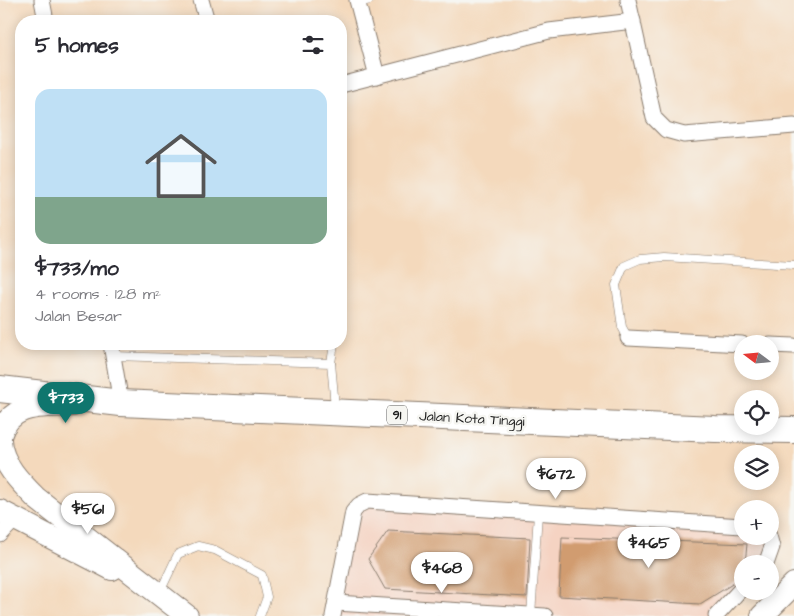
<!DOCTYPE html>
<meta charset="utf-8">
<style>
body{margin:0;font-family:"Architects Daughter",sans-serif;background:#f7f7f7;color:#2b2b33;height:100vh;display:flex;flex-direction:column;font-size:19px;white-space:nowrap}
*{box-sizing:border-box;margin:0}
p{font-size:16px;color:#7c7c81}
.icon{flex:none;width:28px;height:28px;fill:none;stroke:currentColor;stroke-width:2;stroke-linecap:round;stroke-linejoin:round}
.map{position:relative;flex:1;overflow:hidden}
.drawer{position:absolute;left:15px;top:15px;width:332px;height:335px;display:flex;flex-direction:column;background:#fff;border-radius:20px;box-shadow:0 2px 12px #0003}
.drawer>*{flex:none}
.needle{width:32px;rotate:286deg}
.buttons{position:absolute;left:734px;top:335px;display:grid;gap:10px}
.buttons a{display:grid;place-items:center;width:45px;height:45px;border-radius:50%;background:#fff;box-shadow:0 2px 12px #0003;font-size:25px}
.price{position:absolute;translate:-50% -42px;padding:0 11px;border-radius:18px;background:#fff;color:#222;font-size:16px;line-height:32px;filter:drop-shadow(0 1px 2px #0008)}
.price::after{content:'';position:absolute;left:50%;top:30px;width:15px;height:11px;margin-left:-8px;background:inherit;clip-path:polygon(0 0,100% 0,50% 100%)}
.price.current{background:#0f766e;color:#fff}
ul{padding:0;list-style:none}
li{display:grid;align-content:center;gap:10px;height:265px;padding:0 20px}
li+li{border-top:1px solid #e1e1e2}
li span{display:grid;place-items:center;height:155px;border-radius:15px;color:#555}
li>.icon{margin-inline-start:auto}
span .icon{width:90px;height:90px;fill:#fffc;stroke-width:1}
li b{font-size:21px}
h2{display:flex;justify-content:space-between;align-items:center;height:60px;padding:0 20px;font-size:21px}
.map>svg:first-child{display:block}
.built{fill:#f5d3c2}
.building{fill:#d19c70}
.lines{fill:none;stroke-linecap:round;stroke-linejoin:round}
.service-casing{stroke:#887a6c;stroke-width:9}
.minor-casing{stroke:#887a6c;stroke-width:17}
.secondary-casing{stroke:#887a6c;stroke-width:24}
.trunk-casing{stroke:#887a6c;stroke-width:28}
.service{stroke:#fff;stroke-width:8}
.minor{stroke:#fff;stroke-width:15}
.secondary{stroke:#fff;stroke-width:22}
.trunk{stroke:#fff;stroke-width:26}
.labels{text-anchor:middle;stroke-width:5;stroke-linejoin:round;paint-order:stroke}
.shield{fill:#f6f6f2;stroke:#5d5d5c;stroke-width:1}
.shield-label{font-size:12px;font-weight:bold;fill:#1c1c1c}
.street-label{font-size:14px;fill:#1c1c1c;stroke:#f6f6f2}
</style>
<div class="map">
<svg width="794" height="616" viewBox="0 0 794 616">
<rect width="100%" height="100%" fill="#f6f6f2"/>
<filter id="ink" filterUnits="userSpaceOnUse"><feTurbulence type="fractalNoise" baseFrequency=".02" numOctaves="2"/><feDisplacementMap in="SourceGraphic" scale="10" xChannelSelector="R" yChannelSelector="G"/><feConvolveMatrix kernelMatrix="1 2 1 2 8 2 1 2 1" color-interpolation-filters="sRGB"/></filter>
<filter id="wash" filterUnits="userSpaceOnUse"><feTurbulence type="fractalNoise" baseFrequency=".0096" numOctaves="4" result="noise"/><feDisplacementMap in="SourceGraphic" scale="20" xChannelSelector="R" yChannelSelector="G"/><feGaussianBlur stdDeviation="1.12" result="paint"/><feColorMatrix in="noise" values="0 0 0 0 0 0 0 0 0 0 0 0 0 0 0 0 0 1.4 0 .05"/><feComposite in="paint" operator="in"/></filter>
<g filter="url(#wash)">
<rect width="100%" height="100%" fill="#f4d9bc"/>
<path class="built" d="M355,500L742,520V536H770L771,525L777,546L770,564H742V591L723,616H327Z"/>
<g id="blocks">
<g class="building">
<path d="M388,531L530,538L527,597L385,589L368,559Z"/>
<path d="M562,537L747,544L745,564H742V578L700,604L559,596Z"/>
</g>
</g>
</g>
<g filter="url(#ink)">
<use href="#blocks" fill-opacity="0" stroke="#887a6c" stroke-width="1"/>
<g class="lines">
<g class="service-casing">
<g id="service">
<path d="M358,3L370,0"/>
<path d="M628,338L622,327L616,285L624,266L640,259L664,257L794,265"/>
<path d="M114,356L331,363L335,407"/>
<path d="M331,363L334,344"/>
<path d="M160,592L178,554L198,546L215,550L262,575L267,597L260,616"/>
<path d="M531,615L538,514"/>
</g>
</g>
<g class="minor-casing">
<g id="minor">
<path d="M42,0L46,21"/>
<path d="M201,0L207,21"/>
<path d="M357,0L377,76"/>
<path d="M628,0L654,118L666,130L684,135L794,126"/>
<path d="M341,85L549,31L633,21"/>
<path d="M628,338L742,344"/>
<path d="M111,344L121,403"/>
<path d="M770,345L794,346"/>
<path d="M0,535L16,518"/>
<path d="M766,564L772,547L769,536"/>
<path d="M336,603L545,616"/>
<path d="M333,616L353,512L359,505L367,501L742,526"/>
<path d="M716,616L742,588"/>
</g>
</g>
<g class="secondary-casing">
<g id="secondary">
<path d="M0,436C10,402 42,407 72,405"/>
<path d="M0,440C1,463 20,482 36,498L187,616"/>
<path d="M0,511L112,569"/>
<path d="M762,616L794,584"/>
</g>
</g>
<g class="trunk-casing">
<path id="trunk" d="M0,389L121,403L715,429L794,430"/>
</g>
<use href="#service" class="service"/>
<use href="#minor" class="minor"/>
<use href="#secondary" class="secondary"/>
<use href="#trunk" class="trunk"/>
</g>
</g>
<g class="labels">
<rect class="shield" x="387" y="405.5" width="20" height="19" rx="4"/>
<g class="shield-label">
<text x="397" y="419">91</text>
</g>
<g class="street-label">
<text transform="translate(472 418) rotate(3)" y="5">Jalan Kota Tinggi</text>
</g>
</g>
</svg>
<div class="buttons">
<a><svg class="needle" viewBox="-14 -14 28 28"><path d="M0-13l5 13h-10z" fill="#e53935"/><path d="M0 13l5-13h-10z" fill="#7c7c81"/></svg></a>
<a><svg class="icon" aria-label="locate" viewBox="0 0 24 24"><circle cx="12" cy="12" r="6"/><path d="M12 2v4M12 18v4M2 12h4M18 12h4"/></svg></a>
<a><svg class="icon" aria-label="layers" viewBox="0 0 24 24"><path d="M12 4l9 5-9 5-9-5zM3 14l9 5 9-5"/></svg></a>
<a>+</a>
<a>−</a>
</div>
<b class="price current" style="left:66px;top:424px">$733</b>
<b class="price" style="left:556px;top:500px">$672</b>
<b class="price" style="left:88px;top:535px">$561</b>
<b class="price" style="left:649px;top:569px">$465</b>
<b class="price" style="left:442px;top:594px">$468</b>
<section class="drawer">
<h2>5 homes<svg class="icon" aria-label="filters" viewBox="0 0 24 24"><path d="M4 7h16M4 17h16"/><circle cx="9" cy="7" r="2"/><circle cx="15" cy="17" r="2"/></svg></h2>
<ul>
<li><span style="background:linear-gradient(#bfe0f5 70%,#7fa58c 0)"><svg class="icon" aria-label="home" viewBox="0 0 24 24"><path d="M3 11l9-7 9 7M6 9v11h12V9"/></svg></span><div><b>$733/mo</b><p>4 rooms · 128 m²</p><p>Jalan Besar</p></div></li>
</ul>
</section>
</div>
